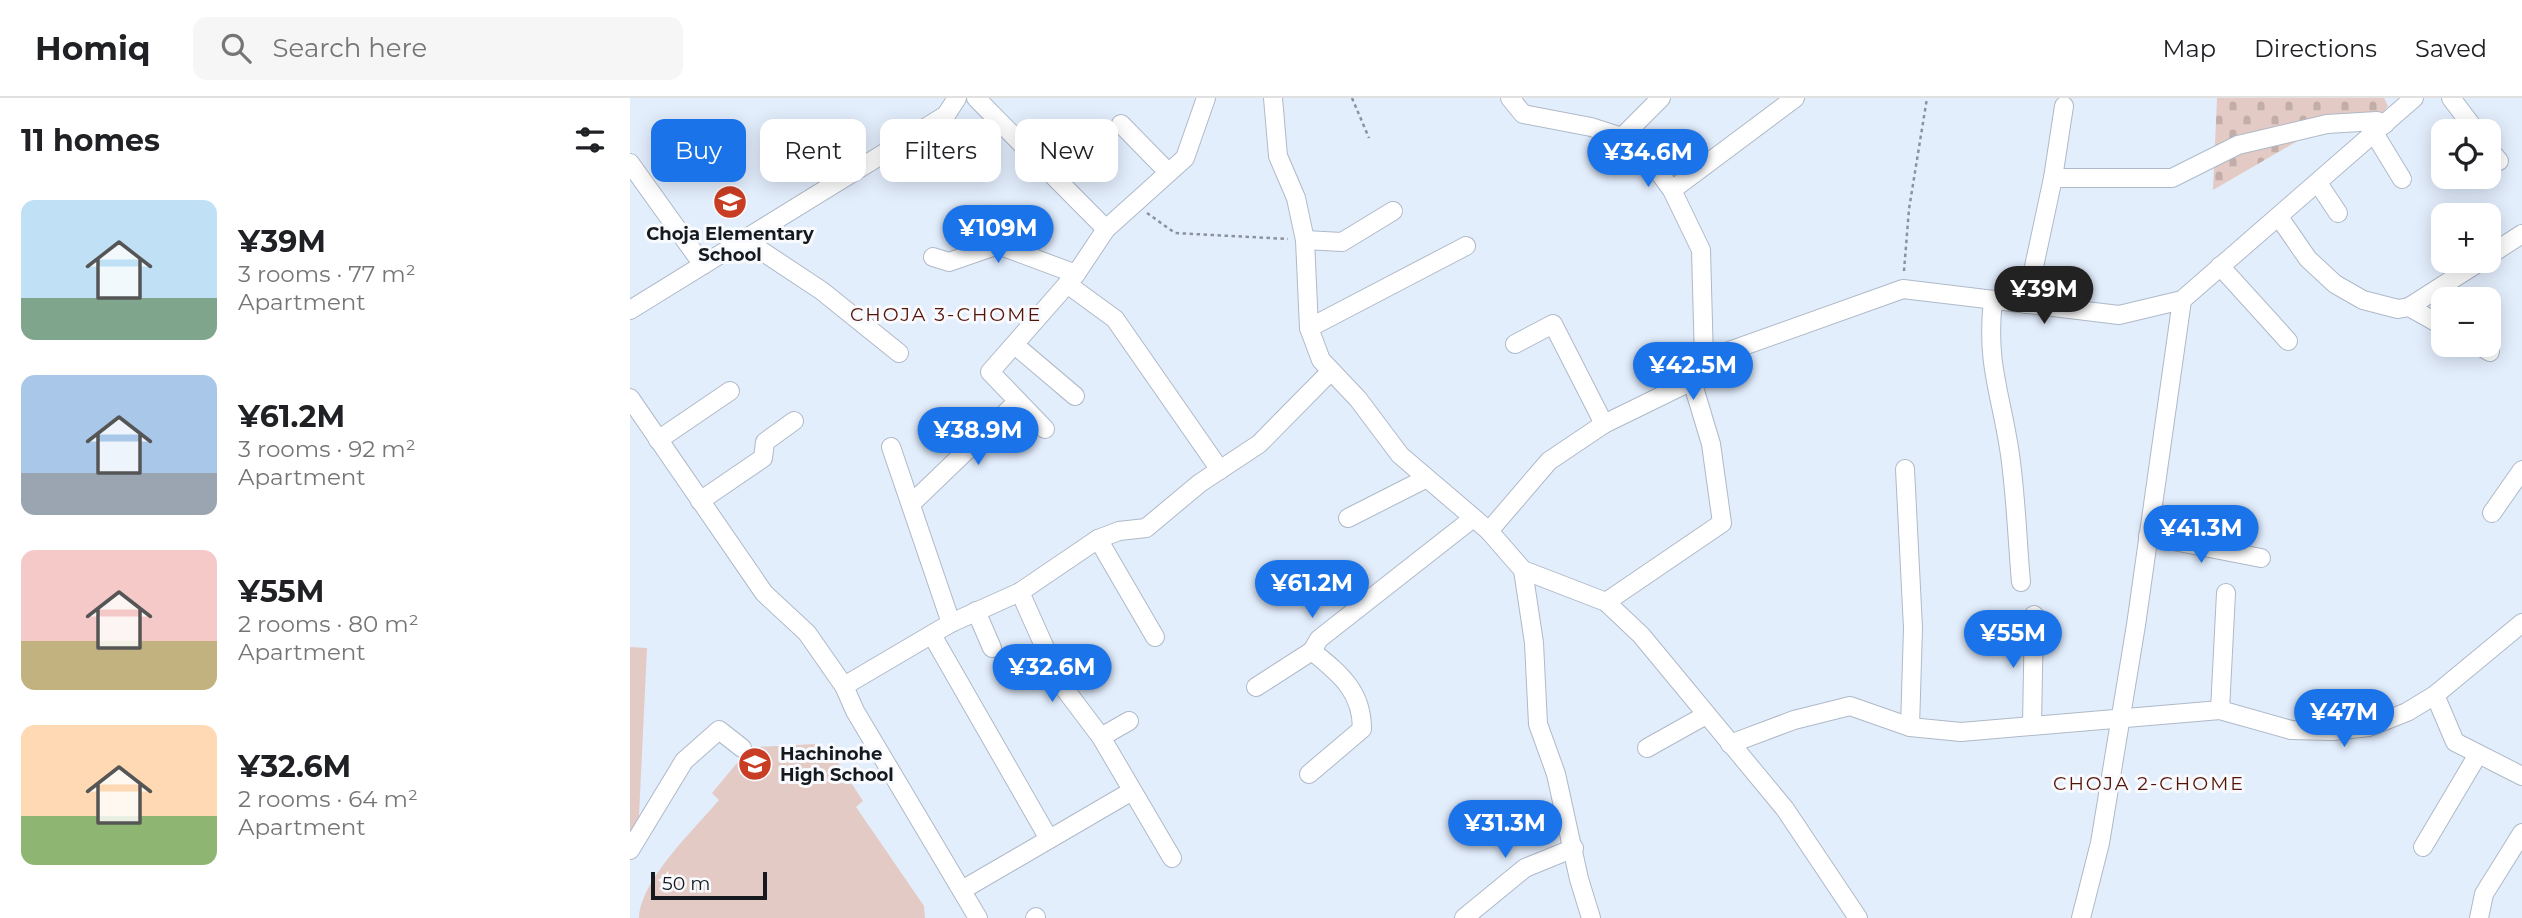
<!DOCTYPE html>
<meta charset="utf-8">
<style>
body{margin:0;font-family:Montserrat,sans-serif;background:#f6f6f6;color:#202124;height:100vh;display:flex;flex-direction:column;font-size:26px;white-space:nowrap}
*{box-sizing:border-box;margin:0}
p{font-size:23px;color:#757577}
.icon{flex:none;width:38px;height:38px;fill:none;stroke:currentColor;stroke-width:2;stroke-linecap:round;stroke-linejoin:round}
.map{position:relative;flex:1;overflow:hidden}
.drawer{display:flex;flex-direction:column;background:#fff;width:630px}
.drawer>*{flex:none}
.hud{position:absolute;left:21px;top:21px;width:665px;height:63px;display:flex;gap:14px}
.fabs{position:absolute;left:1801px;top:21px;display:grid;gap:14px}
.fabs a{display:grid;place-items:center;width:70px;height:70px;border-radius:14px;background:#fff;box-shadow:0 4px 18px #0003;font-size:35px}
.scale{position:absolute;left:21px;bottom:18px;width:116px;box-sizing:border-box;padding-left:7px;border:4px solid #161a1f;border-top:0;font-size:19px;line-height:24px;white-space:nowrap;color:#161a1f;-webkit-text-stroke:5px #f8fafd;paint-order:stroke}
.price{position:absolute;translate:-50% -60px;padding:0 16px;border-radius:24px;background:#1a73e8;color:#fff;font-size:23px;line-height:46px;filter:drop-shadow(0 2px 4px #0008)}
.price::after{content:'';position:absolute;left:50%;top:42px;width:21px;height:16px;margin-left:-10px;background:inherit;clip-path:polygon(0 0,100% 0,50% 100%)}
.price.selected{background:#222;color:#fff}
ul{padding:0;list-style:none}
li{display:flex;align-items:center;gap:21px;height:175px;padding:0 21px}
li span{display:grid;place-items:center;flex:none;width:196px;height:140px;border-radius:14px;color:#555}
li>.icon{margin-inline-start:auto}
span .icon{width:84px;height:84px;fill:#fffc;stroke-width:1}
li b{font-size:30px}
h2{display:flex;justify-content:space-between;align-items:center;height:84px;padding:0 21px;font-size:30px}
.tag{padding:0 24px;border-radius:14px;background:#fff;box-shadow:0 4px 18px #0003;font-size:24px;line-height:63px}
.tag.selected{background:#1a73e8;color:#fff}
header{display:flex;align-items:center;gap:42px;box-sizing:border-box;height:98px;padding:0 35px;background:#fff;border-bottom:2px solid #e0e0e0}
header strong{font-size:33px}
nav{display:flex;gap:38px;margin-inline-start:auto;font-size:24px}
.search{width:490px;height:63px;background:#f6f6f6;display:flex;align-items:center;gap:18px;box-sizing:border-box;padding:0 24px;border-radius:14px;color:#757577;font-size:26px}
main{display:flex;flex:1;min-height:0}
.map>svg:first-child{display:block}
.cemetery{fill:url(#cemetery-stones)}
.park{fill:#e3cac4}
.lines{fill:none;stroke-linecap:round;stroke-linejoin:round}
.minor-casing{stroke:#afb9c8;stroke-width:20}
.path{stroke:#8b929d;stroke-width:2.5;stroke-dasharray:3.5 3.5;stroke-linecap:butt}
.minor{stroke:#fff;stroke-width:18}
.labels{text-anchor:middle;stroke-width:6;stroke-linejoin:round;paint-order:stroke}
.poi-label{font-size:18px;font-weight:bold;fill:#161a1f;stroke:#f8fafd}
.neighbourhood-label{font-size:19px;letter-spacing:2px;fill:#551206;stroke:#f8fafd}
</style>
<header>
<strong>Homiq</strong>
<div class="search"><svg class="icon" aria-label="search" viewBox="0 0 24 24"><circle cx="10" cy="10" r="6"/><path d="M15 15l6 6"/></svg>Search here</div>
<nav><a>Map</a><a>Directions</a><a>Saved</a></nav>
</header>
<main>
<section class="drawer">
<h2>11 homes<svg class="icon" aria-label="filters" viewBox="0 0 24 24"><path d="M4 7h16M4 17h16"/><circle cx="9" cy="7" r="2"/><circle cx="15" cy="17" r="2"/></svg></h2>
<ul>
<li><span style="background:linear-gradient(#bfe0f5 70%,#7fa58c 0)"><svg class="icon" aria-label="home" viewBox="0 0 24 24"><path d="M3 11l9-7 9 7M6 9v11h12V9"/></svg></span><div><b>¥39M</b><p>3 rooms · 77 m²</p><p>Apartment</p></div></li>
<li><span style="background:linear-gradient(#a9c7e8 70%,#9aa5b1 0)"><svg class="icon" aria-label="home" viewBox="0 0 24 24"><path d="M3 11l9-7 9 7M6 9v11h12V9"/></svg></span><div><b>¥61.2M</b><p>3 rooms · 92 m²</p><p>Apartment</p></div></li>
<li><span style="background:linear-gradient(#f6c9c9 65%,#c2b280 0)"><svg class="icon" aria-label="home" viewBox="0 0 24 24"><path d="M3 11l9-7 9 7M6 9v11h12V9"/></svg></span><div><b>¥55M</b><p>2 rooms · 80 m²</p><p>Apartment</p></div></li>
<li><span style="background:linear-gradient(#ffd9b3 65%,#8fb573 0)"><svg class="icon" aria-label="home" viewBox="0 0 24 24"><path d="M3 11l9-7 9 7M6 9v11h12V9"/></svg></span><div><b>¥32.6M</b><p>2 rooms · 64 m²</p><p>Apartment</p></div></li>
</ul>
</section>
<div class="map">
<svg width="1892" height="820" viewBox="0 0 1892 820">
<defs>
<pattern id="cemetery-stones" width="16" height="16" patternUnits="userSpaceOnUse" patternTransform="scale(1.75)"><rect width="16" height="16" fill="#e3cac4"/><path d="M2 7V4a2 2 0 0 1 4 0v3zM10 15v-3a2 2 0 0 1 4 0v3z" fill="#c2ada8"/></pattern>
</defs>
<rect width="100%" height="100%" fill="#e3eefd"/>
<path class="cemetery" d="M1587,0H1754L1758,8L1747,23L1697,26L1583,92Z"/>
<g class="park">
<path d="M0,549L17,550L8,739L0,738Z"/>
<path d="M185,646L201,654L233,703L226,709L294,808L295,820H9C11,781 64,732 89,702L82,695L112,659L125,649Z"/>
</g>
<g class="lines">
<g class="minor-casing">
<g id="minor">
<path d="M346,0L476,131"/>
<path d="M643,0L648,58L666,100L675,142L679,230L691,262L728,301L770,357L859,433L893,472L976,504L1011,537L1155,711L1228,820"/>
<path d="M880,0L893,16L961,29L992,39L1022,65L1042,92L1071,152L1074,262"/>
<path d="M1821,0L1846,33"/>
<path d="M491,26L538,74"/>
<path d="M1744,35L1772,81"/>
<path d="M992,39L1031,0"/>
<path d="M1858,50L1869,63"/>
<path d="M0,65L73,167"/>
<path d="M1423,80L1434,8"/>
<path d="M1688,85L1708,115"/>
<path d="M1042,92L1165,0"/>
<path d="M1649,119L1678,161L1705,186L1733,202L1768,211L1779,209L1813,228"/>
<path d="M115,142L192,193L269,255"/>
<path d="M675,142L712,144L763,113"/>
<path d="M1858,158L1892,136"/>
<path d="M303,159L319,164L368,147L446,176"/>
<path d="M1590,168L1658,243"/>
<path d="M437,186L485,221L590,372"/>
<path d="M1363,202C1356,264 1370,293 1379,350C1386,394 1387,440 1391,484"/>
<path d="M1396,206L1423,80H1542L1608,47L1697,26L1747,23L1755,26"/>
<path d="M1779,209L1851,163"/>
<path d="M0,212L316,17L327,0"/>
<path d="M679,230L836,148"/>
<path d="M885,246L923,226L974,326"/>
<path d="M1848,247L1860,254"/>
<path d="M386,248L445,298"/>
<path d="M0,300L134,495L177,535L214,588L225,613L348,820"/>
<path d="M415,331L360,274L446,176L476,131L555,60L576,0"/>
<path d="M28,342L100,293"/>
<path d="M261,349L321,525"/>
<path d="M1275,371L1283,530L1280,629"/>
<path d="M70,403L133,360L135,344L164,323"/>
<path d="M281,406L388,303"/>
<path d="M1862,415L1892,372"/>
<path d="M718,420L795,381"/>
<path d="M859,433L919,363L974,326L1062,283L1074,262L1273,191L1489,217L1552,202L1784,0"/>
<path d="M1518,438L1631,460"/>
<path d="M468,441L525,539"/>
<path d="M893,472L904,545L908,626L926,676L949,781L961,820"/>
<path d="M390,494L431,586L471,639L499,623"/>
<path d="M976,504L1092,425L1081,346L1062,283"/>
<path d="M346,513L362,550"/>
<path d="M302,537L419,741"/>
<path d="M214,588L321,525L390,494L468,441L489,433L516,430L570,385L629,346L700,274"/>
<path d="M626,589L682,553"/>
<path d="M1805,597L1825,644L1892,678"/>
<path d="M1590,612L1596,495"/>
<path d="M1402,627L1404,517"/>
<path d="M471,639L542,760"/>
<path d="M1100,646L1164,622L1220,608L1280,629L1331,634L1590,612L1661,632L1703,633L1739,629L1777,614L1805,597L1892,525"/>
<path d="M1017,650L1076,617"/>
<path d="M679,676L732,631C732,593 710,576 682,553L689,541L842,421"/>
<path d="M1793,749L1847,658"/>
<path d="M0,752L54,663L89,632L112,650"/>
<path d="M332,792L502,693"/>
<path d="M405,820L406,819"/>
<path d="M834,820L895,770L944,750"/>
<path d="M1451,820L1470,745L1506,527L1552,202"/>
<path d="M1849,820L1854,796L1892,735"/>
</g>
</g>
<g class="path">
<path d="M722,0L739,40"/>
<path d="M517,115L545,135L658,141"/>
<path d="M1274,173L1279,111L1297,0"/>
</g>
<use href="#minor" class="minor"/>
</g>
<defs>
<g id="school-disc" transform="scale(1.75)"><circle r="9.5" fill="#c83d23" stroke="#f8fafd"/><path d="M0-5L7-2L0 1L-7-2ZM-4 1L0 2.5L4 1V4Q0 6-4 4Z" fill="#fff"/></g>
</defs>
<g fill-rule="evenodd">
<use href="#school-disc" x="100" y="104"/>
<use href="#school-disc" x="125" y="666"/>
</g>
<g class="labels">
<g class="poi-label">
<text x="100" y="142">Choja Elementary<tspan x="100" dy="21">School</tspan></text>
<text x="150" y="662" text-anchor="start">Hachinohe<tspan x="150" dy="21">High School</tspan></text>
</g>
<g class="neighbourhood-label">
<text x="316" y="223">CHOJA 3-CHOME</text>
<text x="1519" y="692">CHOJA 2-CHOME</text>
</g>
</g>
</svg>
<div class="fabs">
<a><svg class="icon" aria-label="locate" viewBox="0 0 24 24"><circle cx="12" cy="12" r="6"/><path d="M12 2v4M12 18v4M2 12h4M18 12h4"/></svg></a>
<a>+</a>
<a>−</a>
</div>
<div class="scale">50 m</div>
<b class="price" style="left:1018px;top:91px">¥34.6M</b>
<b class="price" style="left:368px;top:167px">¥109M</b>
<b class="price selected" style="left:1414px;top:228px">¥39M</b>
<b class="price" style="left:1063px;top:304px">¥42.5M</b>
<b class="price" style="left:348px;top:369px">¥38.9M</b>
<b class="price" style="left:1571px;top:467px">¥41.3M</b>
<b class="price" style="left:682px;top:522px">¥61.2M</b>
<b class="price" style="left:1383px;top:572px">¥55M</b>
<b class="price" style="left:422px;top:606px">¥32.6M</b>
<b class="price" style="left:1714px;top:651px">¥47M</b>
<b class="price" style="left:875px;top:762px">¥31.3M</b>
<div class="hud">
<a class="tag selected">Buy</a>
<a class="tag">Rent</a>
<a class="tag">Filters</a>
<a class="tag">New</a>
</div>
</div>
</main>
